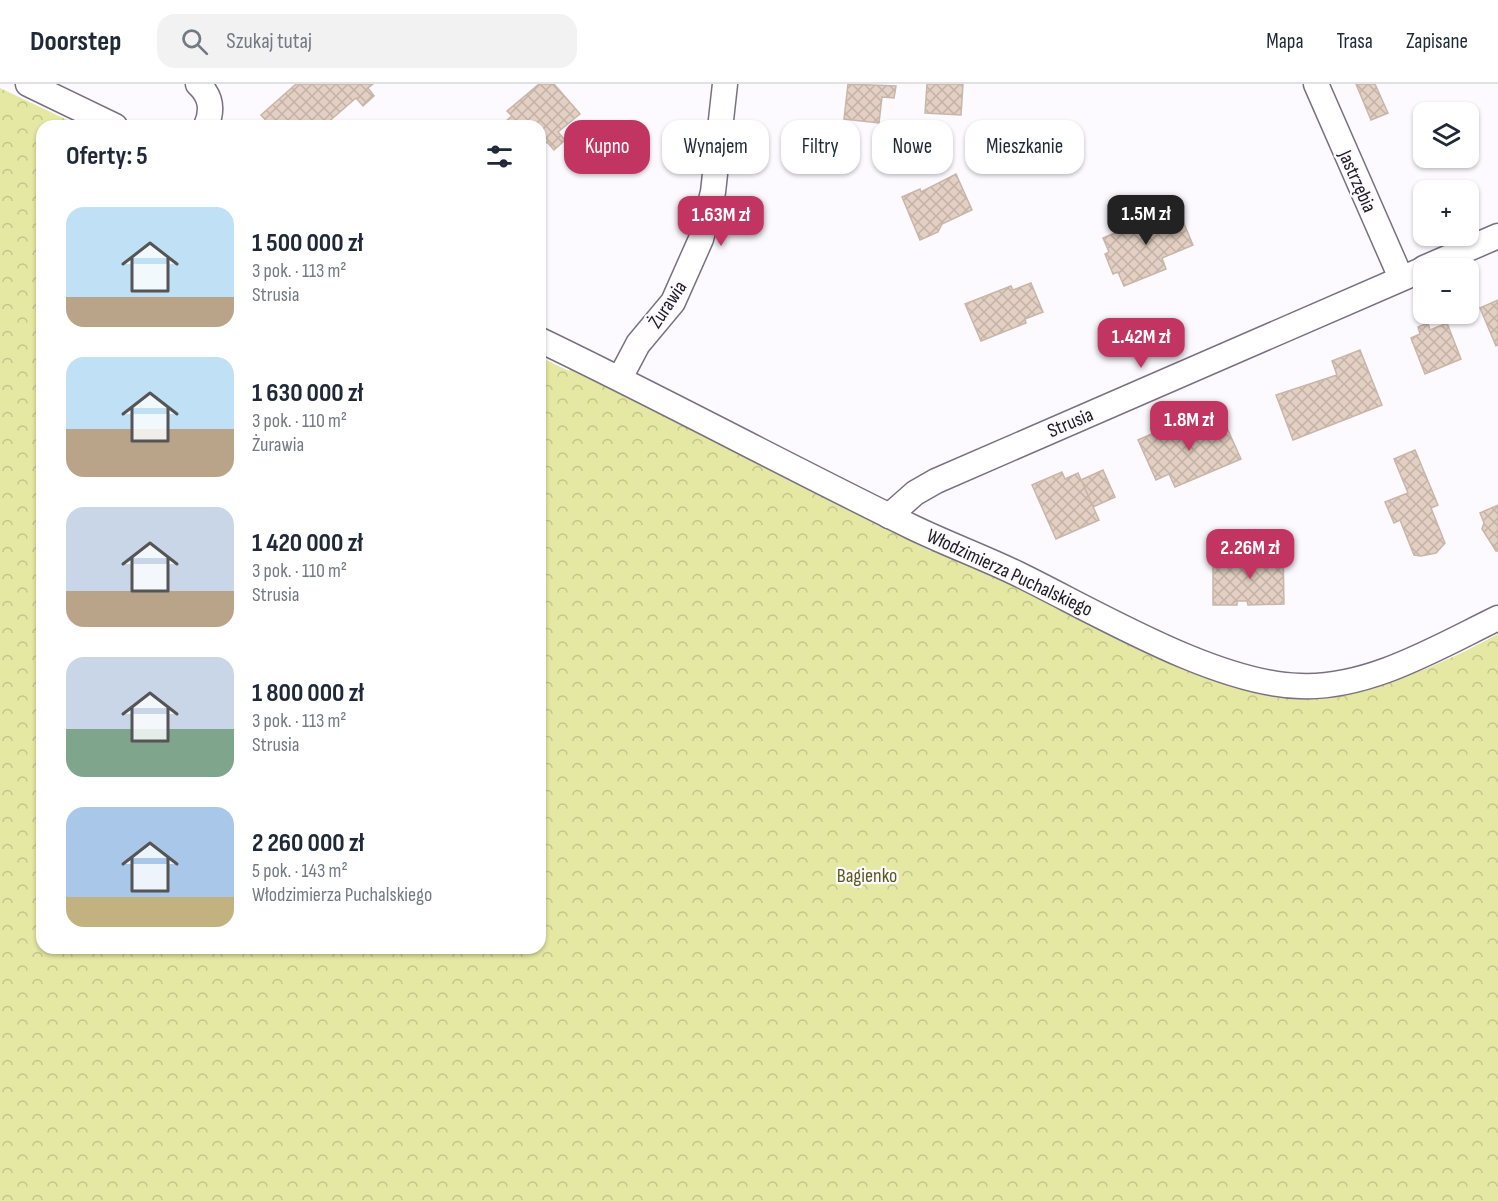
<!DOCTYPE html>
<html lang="pl">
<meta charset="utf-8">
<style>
body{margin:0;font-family:"Sofia Sans Condensed",sans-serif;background:#f2f2f3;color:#1f2937;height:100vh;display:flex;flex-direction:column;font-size:22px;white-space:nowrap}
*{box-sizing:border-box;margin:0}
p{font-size:20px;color:#747a83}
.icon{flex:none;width:33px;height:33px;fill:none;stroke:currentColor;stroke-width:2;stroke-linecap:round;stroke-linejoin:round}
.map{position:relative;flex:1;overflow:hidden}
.panel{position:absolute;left:36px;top:36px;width:510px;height:834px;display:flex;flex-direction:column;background:#fff;border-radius:18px;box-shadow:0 2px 4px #0004}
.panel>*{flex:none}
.top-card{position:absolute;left:564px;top:36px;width:570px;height:54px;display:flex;gap:12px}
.controls{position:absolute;left:1413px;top:18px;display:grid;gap:12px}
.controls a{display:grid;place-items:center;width:66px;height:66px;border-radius:12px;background:#fff;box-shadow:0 2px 4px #0004;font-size:30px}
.price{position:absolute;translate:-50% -51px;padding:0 14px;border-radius:12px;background:#c23563;color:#fff;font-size:20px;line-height:39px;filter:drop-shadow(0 2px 3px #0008)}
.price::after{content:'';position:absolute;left:50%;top:36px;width:18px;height:14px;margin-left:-9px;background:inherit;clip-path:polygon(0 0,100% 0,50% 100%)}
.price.current{background:#222;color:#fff}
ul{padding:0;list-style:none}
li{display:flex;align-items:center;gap:18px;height:150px;padding:0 30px}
li span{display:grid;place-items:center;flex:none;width:168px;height:120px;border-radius:18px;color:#555}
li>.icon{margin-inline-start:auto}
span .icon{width:72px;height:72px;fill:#fffc;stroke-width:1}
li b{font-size:26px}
h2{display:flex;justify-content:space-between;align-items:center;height:72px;padding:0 30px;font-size:26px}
.pill{padding:0 21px;border-radius:18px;background:#fff;box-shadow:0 2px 4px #0004;font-size:21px;line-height:54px}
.pill.current{background:#c23563;color:#fff}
header{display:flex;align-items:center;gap:36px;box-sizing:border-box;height:84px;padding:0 30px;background:#fff;border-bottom:2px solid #e0e1e3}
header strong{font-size:28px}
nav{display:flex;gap:33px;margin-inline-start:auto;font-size:21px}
.search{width:420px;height:54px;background:#f2f2f3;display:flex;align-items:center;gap:15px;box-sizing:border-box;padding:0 21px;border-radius:18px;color:#747a83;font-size:22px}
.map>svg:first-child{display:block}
.park{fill:url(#park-crowns)}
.building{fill:url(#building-cross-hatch);stroke:#c8b6a9;stroke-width:1.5}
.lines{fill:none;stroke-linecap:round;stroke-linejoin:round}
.minor-casing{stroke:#797183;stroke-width:27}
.minor{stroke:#fff;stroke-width:24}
.labels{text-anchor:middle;stroke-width:4.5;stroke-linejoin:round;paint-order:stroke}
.street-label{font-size:20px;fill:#1e1b22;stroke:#fcfafe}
.park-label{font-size:20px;fill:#5a5c1f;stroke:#fcfafe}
</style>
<header>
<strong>Doorstep</strong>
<div class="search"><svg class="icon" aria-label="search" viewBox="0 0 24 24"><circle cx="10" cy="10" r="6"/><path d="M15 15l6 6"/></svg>Szukaj tutaj</div>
<nav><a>Mapa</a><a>Trasa</a><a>Zapisane</a></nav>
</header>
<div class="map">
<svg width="1498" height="1117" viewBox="0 0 1498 1117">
<defs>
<pattern id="park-crowns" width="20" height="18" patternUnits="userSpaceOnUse" patternTransform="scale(1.5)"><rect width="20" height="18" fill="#e4e8a2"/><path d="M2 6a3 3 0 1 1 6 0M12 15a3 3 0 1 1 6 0" fill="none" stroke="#c3c68b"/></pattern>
<pattern id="building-cross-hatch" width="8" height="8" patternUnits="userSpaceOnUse" patternTransform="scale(1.5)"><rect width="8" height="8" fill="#e3d0c2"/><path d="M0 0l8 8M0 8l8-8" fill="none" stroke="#c2b2a6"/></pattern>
</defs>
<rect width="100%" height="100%" fill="#fcfafe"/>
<path class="park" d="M0,4L80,42H42V864H540V273L569,287L570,283L930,467H942L1221,597C1241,603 1262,612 1283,614C1351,621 1440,582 1498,550V1117H0Z"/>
<g class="building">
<path d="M296,0H373L368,4L374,12L363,22L356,14L326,40L328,42H271L261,31Z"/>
<path d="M539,0H554L580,30L558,48L565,56L554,66L547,58L540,64V42H500L512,32L507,27Z"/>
<path d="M848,0L896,2L894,14L882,13L879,39L844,35Z"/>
<path d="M927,0H963L961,31L925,29Z"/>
<path d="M1356,0H1375L1388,29L1371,36Z"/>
<path d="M956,90L972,126L942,140L938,148L920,156L902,113L920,105L921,108Z"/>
<path d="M1177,123L1193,161L1162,174L1166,185L1124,202L1118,188L1113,190L1105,170L1109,168L1103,154Z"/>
<path d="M1031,199L1043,228L1025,235L1026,239L981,257L965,220L1011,202L1013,206Z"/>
<path d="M1498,216V261L1496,262L1480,224Z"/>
<path d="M1428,239L1430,246L1447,239L1461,275L1425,290L1411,254L1420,250L1418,243Z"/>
<path d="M1360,266L1382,321L1293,356L1276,311L1337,291L1332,277Z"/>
<path d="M1223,335L1241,375L1175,403L1169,390L1156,396L1138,356L1179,338L1184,352Z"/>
<path d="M1415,366L1438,421L1431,424L1445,459L1436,469L1421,472L1414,471L1400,436L1394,439L1385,418L1408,409L1394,375Z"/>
<path d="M1103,386L1115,413L1093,423L1081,396Z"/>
<path d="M1062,388L1065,395L1078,389L1099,436L1056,455L1032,401Z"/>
<path d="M1498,421V467H1496L1482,445L1484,439L1480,429Z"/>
<path d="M1262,464H1283L1284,520L1248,521L1247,517H1237V521H1213V478L1262,477Z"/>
</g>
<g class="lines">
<g class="minor-casing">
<g id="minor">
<path d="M28,0L115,42"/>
<path d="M198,0C211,12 213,26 206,42"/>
<path d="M1316,0L1401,194"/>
<path d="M1424,184L1498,152"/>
<path d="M540,256C665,316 787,382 912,443C947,460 983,473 1018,490C1096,528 1215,600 1300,602C1369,605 1438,563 1498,534"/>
<path d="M620,294L638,260L673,218L701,155L713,108L725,0"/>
<path d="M889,432L915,409L936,397L1424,185"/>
</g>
</g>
<use href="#minor" class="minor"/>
</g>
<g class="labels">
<g class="street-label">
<text transform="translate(1358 97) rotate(66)" y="7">Jastrzębia</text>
<text transform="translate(667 220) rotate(-56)" y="7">Żurawia</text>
<text transform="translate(1070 338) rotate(-23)" y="7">Strusia</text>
<text transform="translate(1010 488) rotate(25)" y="7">Włodzimierza Puchalskiego</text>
</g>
<g class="park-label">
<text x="867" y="798">Bagienko</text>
</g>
</g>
</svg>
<div class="controls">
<a><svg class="icon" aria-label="layers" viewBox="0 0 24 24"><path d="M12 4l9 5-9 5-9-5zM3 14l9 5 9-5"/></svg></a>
<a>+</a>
<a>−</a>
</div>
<b class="price current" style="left:1146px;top:162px">1.5M zł</b>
<b class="price" style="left:721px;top:163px">1.63M zł</b>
<b class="price" style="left:1141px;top:285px">1.42M zł</b>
<b class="price" style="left:1189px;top:368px">1.8M zł</b>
<b class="price" style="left:1250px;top:496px">2.26M zł</b>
<div class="top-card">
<a class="pill current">Kupno</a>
<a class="pill">Wynajem</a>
<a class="pill">Filtry</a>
<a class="pill">Nowe</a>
<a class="pill">Mieszkanie</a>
</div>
<section class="panel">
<h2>Oferty: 5<svg class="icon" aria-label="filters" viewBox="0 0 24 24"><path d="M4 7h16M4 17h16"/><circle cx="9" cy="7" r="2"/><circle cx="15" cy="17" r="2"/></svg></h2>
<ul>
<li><span style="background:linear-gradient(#bfe0f5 75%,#b9a48a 0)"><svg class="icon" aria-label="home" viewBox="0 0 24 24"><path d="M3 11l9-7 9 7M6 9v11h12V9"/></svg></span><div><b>1 500 000 zł</b><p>3 pok. · 113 m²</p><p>Strusia</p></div></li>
<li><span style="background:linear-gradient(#bfe0f5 60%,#b9a48a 0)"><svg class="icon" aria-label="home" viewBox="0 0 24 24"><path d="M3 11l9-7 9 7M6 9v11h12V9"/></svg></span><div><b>1 630 000 zł</b><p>3 pok. · 110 m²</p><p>Żurawia</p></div></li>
<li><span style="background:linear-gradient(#c9d6e8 70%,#b9a48a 0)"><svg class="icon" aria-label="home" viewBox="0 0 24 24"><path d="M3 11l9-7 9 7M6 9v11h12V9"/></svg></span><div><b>1 420 000 zł</b><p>3 pok. · 110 m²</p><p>Strusia</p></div></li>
<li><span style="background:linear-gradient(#c9d6e8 60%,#7fa58c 0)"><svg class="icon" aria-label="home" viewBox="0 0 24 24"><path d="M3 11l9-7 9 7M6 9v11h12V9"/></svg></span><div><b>1 800 000 zł</b><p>3 pok. · 113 m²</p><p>Strusia</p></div></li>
<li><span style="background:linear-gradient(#a9c7e8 75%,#c2b280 0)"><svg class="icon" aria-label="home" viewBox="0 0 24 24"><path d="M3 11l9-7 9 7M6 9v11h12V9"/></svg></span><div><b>2 260 000 zł</b><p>5 pok. · 143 m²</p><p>Włodzimierza Puchalskiego</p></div></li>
</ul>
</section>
</div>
